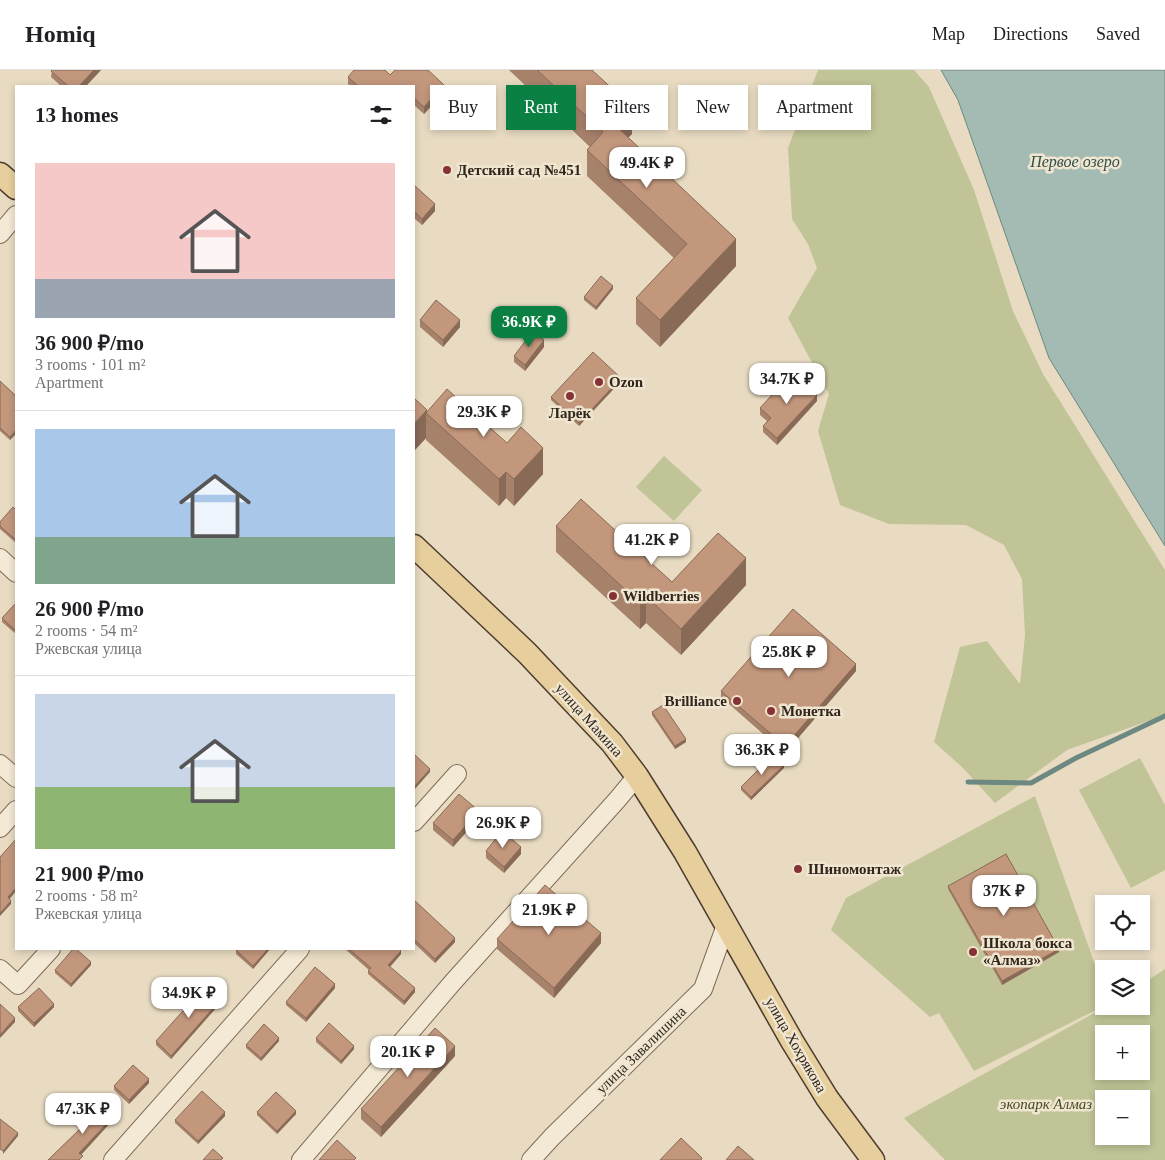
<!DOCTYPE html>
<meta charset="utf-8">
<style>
body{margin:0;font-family:Georgia,serif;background:#f2f2f2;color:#202124;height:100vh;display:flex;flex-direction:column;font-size:19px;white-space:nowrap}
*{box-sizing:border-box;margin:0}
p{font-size:16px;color:#757577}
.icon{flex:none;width:28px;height:28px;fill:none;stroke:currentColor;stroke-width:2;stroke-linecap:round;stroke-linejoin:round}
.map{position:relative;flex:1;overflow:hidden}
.sheet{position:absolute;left:15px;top:15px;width:400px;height:865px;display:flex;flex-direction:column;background:#fff;border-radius:0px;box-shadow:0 2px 8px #0003}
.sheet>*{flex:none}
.guide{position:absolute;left:430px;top:15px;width:475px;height:45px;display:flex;gap:10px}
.controls{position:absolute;left:1095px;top:825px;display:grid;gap:10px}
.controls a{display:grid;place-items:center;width:55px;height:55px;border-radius:0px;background:#fff;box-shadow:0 2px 8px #0003;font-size:25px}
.price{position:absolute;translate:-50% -42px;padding:0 11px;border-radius:10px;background:#fff;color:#222;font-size:16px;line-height:32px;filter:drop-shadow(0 1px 2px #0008)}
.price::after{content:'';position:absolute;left:50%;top:30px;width:15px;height:11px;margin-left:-8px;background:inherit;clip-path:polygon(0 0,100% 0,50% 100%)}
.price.current{background:#0b8043;color:#fff}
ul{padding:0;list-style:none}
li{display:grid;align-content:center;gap:10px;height:265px;padding:0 20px}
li+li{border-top:1px solid #e0e0e0}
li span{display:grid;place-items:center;height:155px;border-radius:0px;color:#555}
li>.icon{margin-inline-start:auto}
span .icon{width:90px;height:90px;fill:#fffc;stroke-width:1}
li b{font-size:21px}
h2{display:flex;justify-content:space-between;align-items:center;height:60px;padding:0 20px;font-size:21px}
.tag{padding:0 18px;border-radius:0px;background:#fff;box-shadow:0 2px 8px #0003;font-size:18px;line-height:45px}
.tag.current{background:#0b8043;color:#fff}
header{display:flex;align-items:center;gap:30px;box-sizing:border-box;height:70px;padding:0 25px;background:#fff;border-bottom:1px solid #e0e0e0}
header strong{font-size:24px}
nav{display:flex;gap:28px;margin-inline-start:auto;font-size:18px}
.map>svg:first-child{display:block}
.green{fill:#c0c497;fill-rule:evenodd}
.water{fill:#a4bbb3;stroke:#6c8880}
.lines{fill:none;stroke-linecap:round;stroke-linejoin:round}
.stream{stroke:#6c8880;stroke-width:5}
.minor-casing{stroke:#7f6d5b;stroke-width:20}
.major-casing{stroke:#4d3c2f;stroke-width:25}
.minor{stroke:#f4e9d4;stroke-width:18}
.major{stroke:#e7ce9d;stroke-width:22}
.wall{fill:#a7826b}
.shaded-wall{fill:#886a57}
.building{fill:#c2977c;stroke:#886a57}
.poi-dot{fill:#873235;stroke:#f0e6d0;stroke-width:2}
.labels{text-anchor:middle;stroke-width:5;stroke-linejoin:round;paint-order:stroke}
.poi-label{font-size:15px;font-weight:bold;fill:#31261e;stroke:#f0e6d0;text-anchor:start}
.street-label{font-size:15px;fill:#31261e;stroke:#f0e6d0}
.park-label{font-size:15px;font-style:italic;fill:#434b27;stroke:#f0e6d0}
.water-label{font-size:16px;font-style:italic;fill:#2e4f4c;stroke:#f0e6d0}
</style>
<header>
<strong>Homiq</strong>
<nav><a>Map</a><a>Directions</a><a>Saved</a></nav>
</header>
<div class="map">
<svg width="1165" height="1090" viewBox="0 0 1165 1090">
<rect width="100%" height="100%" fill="#e8dbc2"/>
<g class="green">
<path d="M818,0H914L929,17L974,120L1013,241L1043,304L1165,500V645L1067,680L995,733L963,698L934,672L960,577L987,571L1020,614L1025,565L1022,509L1004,475L966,455L889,454L840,435L818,361L829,324L788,248L817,198L808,174L792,149L788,78Z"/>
<path d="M664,386L702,420L674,451L636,417Z"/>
<path d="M1140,688L1165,735V800L1131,818L1079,720Z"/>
<path d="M1035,726L1104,920V936L974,1001L939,943L930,947L831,860L846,828Z"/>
<path d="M1165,899V1090H945L904,1048L1107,936H1141V915ZM1104,964H1141V1001H1104ZM1104,1029H1141V1066H1104Z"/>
</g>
<path class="water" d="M941,0H1165V476L1049,288L958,30Z"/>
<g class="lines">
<path class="stream" d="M968,712L1031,713L1076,688L1165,646"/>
<g class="minor-casing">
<g id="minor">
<path d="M0,164L16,145"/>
<path d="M0,488L16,503"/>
<path d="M0,694L16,708"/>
<path d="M414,752L457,704"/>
<path d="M0,758L16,740"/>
<path d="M0,899L18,915L51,879"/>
<path d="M113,1090L300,879"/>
<path d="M301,1090L453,912L617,730L637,706"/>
<path d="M531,1090L552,1067L703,919L726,855"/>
</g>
</g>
<g class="major-casing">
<g id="major">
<path d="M0,104L16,118"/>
<path d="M414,476L527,583L612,673L637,706L685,782L792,971L827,1028L873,1090"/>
</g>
</g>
<use href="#minor" class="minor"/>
<use href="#major" class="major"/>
</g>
<g class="wall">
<path d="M52,0H101L86,16H61L51,7Z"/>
<path d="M509,0H592L632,64L628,67L736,196L660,277L636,254V228L674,188L587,106V80L590,77Z"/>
<path d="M390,5L444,22L424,44L414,35V16H350L348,14V7Z"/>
<path d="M414,115L435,141L422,155L414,148Z"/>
<path d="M613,219L596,240L584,230V227Z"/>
<path d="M420,250L460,257L443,277L420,257Z"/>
<path d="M544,277L525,301L514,292V286Z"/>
<path d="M0,311L16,326L10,370L0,361Z"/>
<path d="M621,311L579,356L551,330V327Z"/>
<path d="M414,328L427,342L507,373L543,404L514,436L506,428L499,436L426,370V368L414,381Z"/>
<path d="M817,331L777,375L763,362V356L767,351L760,345V338Z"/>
<path d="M16,440V473L0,459V452Z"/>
<path d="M556,456L672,512L746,515L681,585L646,553L640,559L556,482Z"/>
<path d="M16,533V564L2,552V548Z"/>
<path d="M856,601L785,683L721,627V621Z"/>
<path d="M652,642L686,672L675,679L652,645Z"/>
<path d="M784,698L751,730L741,720V717Z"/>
<path d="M479,748L453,777L433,760V753Z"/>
<path d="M486,781L521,784L504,803L486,788Z"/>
<path d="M948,816L1059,882L1002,915L948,819Z"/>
<path d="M414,830L455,872L435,893L414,873Z"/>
<path d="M497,869L601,873L554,928L497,879Z"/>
<path d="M270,879L253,899L236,884V880Z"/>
<path d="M345,879H399L401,884L390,897L415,922L404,935L368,904V901L369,900Z"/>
<path d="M91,895L71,917L55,903V900Z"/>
<path d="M335,918L306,952L286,935V932Z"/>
<path d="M223,930L171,989L156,975V971Z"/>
<path d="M18,937H54L34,957L18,941Z"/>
<path d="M316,968L354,979L341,994L316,972Z"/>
<path d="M279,971L261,991L246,978V975Z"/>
<path d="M455,986L381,1067L361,1049V1039Z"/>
<path d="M149,1013L129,1034L114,1020V1016Z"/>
<path d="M257,1042L296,1044L277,1064L257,1045Z"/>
<path d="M225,1046L198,1074L175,1053V1050Z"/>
<path d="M111,1052L81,1085L48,1090L80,1059L77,1057V1053Z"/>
</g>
<g class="shaded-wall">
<path d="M94,0H101L86,16H79Z"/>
<path d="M444,15V22L424,44V37Z"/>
<path d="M632,37V64L615,81V55Z"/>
<path d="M435,134V141L422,155V149Z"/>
<path d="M736,169V196L660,277V250Z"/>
<path d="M613,216V219L596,240V237Z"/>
<path d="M460,250V257L443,277V270Z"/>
<path d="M544,270V277L525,301V295Z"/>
<path d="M621,308V311L579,356V353Z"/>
<path d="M817,325V331L777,375V368Z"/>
<path d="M427,340V344L426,343V368L414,381V354Z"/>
<path d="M16,360V364L10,370V367Z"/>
<path d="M543,378V404L514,436V409Z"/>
<path d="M506,402V428L499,436V409Z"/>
<path d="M746,488V515L681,585V559Z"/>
<path d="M646,526V553L640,559V533Z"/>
<path d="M856,594V601L785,683V676Z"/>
<path d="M686,669V672L675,679V676Z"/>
<path d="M784,695V698L751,730V727Z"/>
<path d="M430,699V702L414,720V717Z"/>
<path d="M479,741V748L453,777V770Z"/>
<path d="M521,777V784L504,803V797Z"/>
<path d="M16,818V821L8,831V827Z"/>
<path d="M11,831V834L0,846V843Z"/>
<path d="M601,863V873L554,928V918Z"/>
<path d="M455,868V872L435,893V889Z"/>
<path d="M268,879H270L253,899V896Z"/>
<path d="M1059,879V882L1002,915V911Z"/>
<path d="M401,881V884L388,899V895Z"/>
<path d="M91,892V895L71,917V914Z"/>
<path d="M335,914V918L306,952V948Z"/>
<path d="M415,918V922L404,935V931Z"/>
<path d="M223,927V930L171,989V986Z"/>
<path d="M54,934V937L34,957V953Z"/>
<path d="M15,948V952L0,968V965Z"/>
<path d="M279,968V971L261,991V988Z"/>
<path d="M354,976V979L341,994V991Z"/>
<path d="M455,976V986L381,1067V1057Z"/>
<path d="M149,1009V1013L129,1034V1030Z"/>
<path d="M296,1041V1044L277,1064V1061Z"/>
<path d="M225,1042V1046L198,1074V1071Z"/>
<path d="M111,1049V1052L79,1087V1083Z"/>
<path d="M18,1063V1066L3,1084V1081Z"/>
</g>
<g class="building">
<path d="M52,0H94L79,16H68L51,1Z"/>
<path d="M354,0H385L390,5L395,0H428L444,15L424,37L414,28V16H358L348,7Z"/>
<path d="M537,0H592L632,37L615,55L736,169L660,250L636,228L687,174L587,80L603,62Z"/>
<path d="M414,115L435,134L422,149L414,141Z"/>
<path d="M601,206L613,216L596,237L584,227Z"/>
<path d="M436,230L460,250L443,270L420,250Z"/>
<path d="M533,261L544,270L525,295L514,286Z"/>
<path d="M593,282L621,308L579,353L551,327Z"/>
<path d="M792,303L817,325L777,368L763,356L771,348L760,338Z"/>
<path d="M0,311L16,326V360L10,367L0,358Z"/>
<path d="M447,319L507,373L521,357L543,378L514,409L506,402L499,409L426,343Z"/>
<path d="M414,328L427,340L414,354Z"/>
<path d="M581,429L672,512L718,463L746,488L681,559L646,526L640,533L556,456Z"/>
<path d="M13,437L16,440V470L0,456V452Z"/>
<path d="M16,533V561L2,548Z"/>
<path d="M793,539L856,594L785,676L721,621Z"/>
<path d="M663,635L686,669L675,676L652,642Z"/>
<path d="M414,684L430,699L414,717Z"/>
<path d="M773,685L784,695L751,727L741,717Z"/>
<path d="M459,724L479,741L453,770L433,753Z"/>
<path d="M502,761L521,777L504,797L486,781Z"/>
<path d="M16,769V818L8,827L11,831L0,843V793L1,792H0V787Z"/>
<path d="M1006,784L1059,879L1002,911L948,816Z"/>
<path d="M545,815L601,863L554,918L497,869Z"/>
<path d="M414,830L455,868L435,889L414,869Z"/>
<path d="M73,879H76L91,892L71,914L55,900Z"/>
<path d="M237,879H268L253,896L236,880Z"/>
<path d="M349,879H399L401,881L388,895L415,918L404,931L368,901L371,898Z"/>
<path d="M315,897L335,914L306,948L286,932Z"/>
<path d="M208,913L223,927L171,986L156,971Z"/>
<path d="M39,918L54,934L34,953L18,937Z"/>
<path d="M0,934L15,948L0,965Z"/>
<path d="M329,953L354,976L341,991L316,968Z"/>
<path d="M264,954L279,968L261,988L246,975Z"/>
<path d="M435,958L455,976L381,1057L361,1039Z"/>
<path d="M133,995L149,1009L129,1030L114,1016Z"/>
<path d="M202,1021L225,1042L198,1071L175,1050Z"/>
<path d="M276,1022L296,1041L277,1061L257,1042Z"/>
<path d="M95,1034L111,1049L79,1083L83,1086L79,1090H48L81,1058L77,1053Z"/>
<path d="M0,1049L18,1063L3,1081L0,1079Z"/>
<path d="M681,1068L702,1088L701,1090H660Z"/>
<path d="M337,1070L356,1088L354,1090H319Z"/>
<path d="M738,1076L754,1090H726Z"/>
<path d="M213,1079L223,1088L221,1090H203Z"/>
</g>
<g class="poi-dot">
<circle cx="447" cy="100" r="5"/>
<circle cx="599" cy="312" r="5"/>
<circle cx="570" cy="326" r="5"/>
<circle cx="613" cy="526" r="5"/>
<circle cx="737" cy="631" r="5"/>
<circle cx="771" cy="641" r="5"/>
<circle cx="798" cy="799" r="5"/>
<circle cx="973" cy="882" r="5"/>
</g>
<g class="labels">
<g class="poi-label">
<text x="457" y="105">Детский сад №451</text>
<text x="609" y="317">Ozon</text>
<text x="570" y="348" text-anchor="middle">Ларёк</text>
<text x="623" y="531">Wildberries</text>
<text x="727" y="636" text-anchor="end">Brilliance</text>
<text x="781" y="646">Монетка</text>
<text x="808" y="804">Шиномонтаж</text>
<text x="983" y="878">Школа бокса<tspan x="983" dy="17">«Алмаз»</tspan></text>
</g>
<g class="street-label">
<text transform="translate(589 650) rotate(48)" y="5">улица Мамина</text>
<text transform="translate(796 975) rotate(60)" y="5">улица Хохрякова</text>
<text transform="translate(641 980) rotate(-44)" y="5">улица Завалишина</text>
</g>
<g class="park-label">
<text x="1046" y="1039">экопарк Алмаз</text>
</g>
<g class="water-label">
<text x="1075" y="97">Первое озеро</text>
</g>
</g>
</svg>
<div class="controls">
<a><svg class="icon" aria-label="locate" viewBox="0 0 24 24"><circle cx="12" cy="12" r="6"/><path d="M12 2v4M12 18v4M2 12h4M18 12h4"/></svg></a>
<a><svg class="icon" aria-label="layers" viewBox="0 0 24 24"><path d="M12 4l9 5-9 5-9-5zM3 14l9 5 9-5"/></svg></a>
<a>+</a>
<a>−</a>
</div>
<b class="price" style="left:647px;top:119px">49.4K ₽</b>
<b class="price current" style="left:529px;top:278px">36.9K ₽</b>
<b class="price" style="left:787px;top:335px">34.7K ₽</b>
<b class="price" style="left:484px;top:368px">29.3K ₽</b>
<b class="price" style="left:652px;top:496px">41.2K ₽</b>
<b class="price" style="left:789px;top:608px">25.8K ₽</b>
<b class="price" style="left:762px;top:706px">36.3K ₽</b>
<b class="price" style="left:503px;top:779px">26.9K ₽</b>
<b class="price" style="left:1004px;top:847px">37K ₽</b>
<b class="price" style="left:549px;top:866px">21.9K ₽</b>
<b class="price" style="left:189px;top:949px">34.9K ₽</b>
<b class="price" style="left:408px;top:1008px">20.1K ₽</b>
<b class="price" style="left:83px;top:1065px">47.3K ₽</b>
<div class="guide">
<a class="tag">Buy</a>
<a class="tag current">Rent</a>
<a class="tag">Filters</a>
<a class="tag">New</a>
<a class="tag">Apartment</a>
</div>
<section class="sheet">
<h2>13 homes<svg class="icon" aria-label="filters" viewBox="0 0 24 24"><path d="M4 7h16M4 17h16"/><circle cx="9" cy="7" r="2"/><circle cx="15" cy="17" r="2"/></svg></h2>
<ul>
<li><span style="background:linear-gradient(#f6c9c9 75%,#9aa5b1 0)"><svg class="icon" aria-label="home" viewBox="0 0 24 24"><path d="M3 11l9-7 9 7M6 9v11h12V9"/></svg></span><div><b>36 900 ₽/mo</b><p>3 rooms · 101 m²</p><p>Apartment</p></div></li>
<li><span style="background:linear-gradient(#a9c7e8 70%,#7fa58c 0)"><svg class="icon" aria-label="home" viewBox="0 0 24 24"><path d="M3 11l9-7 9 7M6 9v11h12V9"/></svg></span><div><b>26 900 ₽/mo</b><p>2 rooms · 54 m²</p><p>Ржевская улица</p></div></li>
<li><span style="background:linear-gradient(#c9d6e8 60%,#8fb573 0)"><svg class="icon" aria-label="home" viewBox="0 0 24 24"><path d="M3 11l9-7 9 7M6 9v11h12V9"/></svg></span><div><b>21 900 ₽/mo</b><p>2 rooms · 58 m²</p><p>Ржевская улица</p></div></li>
</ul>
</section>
</div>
